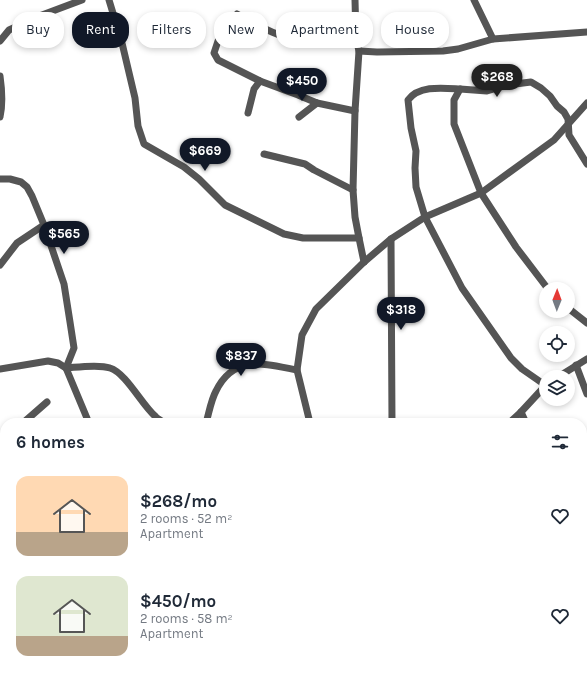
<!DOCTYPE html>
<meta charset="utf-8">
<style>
body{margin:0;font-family:Karla,sans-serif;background:#f2f2f3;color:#1f2937;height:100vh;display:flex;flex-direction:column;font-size:15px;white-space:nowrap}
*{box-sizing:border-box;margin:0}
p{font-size:13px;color:#747a83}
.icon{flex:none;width:22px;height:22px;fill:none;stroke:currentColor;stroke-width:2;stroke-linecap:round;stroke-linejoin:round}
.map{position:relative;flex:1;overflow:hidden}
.details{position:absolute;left:0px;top:418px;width:587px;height:256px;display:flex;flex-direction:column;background:#fff;border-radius:16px 16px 0 0;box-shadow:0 2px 6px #0003}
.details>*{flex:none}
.hud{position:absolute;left:12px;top:12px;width:563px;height:36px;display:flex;gap:8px}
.needle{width:26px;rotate:1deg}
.tools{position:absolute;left:539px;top:282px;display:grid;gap:8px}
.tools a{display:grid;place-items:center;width:36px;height:36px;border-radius:50%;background:#fff;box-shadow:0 2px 6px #0003;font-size:20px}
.price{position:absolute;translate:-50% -34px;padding:0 9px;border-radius:14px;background:#111827;color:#fff;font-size:13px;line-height:26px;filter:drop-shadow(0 1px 2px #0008)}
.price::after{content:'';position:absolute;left:50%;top:24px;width:12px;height:9px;margin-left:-6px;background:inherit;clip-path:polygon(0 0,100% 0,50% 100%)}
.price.on{background:#222;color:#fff}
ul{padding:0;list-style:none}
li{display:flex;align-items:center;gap:12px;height:100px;padding:0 16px}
li span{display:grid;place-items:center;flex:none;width:112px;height:80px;border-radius:12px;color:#555}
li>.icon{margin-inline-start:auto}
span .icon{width:48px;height:48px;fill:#fffc;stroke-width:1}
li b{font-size:17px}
h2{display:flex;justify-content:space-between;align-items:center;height:48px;padding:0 16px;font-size:17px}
.pill{padding:0 14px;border-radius:16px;background:#fff;box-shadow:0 2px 6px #0003;font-size:14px;line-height:36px}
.pill.on{background:#111827;color:#fff}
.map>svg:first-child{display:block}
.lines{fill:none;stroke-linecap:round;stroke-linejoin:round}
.primary-casing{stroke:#dbdbdb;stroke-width:12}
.street{stroke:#555;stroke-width:7}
.primary{stroke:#000;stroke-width:10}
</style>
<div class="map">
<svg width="587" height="674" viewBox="0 0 587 674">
<rect width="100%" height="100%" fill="#fff"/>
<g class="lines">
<g class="primary-casing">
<g id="primary">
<path d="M437,669L438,674"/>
<path d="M447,669L448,674"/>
<path d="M134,674L140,669"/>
<path d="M149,674L155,669"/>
</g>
</g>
<g class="street">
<path d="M109,0L122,43L135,98L138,126L144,144L184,167L199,179L225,205L284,234L303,238H359L364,262"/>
<path d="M355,0L356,38L359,51L355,111L353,190L355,217L359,238"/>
<path d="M474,0L493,39L587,32"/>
<path d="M0,41L9,30L42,15L82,0"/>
<path d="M311,43C284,40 260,27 237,14L218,41L214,53L218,60L260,81L298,95L317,103L355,111"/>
<path d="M359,51L377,52L443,51L458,49L493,39"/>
<path d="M0,76C2,90 3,104 0,117"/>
<path d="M460,89C443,88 419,85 408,100L411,128L416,151L415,168L416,187L425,217L462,288L511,358L522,369L545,385"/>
<path d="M248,113L254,89L260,81"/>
<path d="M299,117L317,103"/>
<path d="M264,154L305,164L314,170L353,190"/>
<path d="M0,179H10L21,182L27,187L32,196L44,225L64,284L70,322L74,348L66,368C79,367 99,364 110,368C126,373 142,405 155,416C157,419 162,421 165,423"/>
<path d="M391,239L392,423"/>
<path d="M0,265L17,243L44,225"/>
<path d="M548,289L516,247L481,193L454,124V100L460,89L487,91L507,85L531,82L541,88L550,96L557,106L564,112L568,119L569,135L587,164"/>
<path d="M568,308L587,323"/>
<path d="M576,365L587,394"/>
<path d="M0,369L48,361L58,363L66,368L89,423"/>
<path d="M558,377L587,359"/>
<path d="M521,412L526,423"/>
<path d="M23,423L47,402"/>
<path d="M206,423C209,413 211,400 216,391C234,354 265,364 297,370"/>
<path d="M310,423L297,370L302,335L316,309L364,262L391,239L425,217L481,193L554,140L587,103"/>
<path d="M509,423L521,412L546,385"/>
<path d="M582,441L587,439"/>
<path d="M0,443L5,439"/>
<path d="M0,513L5,511"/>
<path d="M582,549L587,563"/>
<path d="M0,551L5,550"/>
<path d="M582,589L587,586"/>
<path d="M0,626L5,624"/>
<path d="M0,655L5,647"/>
<path d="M582,656L587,653"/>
<path d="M186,669L189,674"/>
<path d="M507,669L509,674"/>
<path d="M578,669L580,674"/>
<path d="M540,674L552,669"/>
</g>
<use href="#primary" class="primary"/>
</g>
</svg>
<div class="tools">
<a><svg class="needle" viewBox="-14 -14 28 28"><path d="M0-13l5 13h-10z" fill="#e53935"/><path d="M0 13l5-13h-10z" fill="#747a83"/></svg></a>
<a><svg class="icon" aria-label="locate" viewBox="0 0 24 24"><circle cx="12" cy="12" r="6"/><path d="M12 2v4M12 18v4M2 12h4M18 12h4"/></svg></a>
<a><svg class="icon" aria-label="layers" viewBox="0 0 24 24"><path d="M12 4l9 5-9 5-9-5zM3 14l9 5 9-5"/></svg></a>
</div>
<b class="price on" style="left:497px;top:98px">$268</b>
<b class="price" style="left:302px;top:102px">$450</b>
<b class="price" style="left:205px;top:172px">$669</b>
<b class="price" style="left:64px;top:255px">$565</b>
<b class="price" style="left:401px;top:331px">$318</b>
<b class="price" style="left:241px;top:377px">$837</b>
<div class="hud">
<a class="pill">Buy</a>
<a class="pill on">Rent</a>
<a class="pill">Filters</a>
<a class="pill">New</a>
<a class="pill">Apartment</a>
<a class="pill">House</a>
</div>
<section class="details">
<h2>6 homes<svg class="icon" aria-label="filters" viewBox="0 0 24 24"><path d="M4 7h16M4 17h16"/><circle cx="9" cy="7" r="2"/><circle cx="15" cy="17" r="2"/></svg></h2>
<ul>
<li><span style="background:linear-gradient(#ffd9b3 70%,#b9a48a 0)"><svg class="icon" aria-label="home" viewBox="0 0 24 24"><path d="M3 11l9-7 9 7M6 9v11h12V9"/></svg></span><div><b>$268/mo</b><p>2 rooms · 52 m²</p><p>Apartment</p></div><svg class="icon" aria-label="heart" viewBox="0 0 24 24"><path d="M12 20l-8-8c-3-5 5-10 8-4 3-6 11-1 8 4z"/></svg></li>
<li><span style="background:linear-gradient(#dfe7d0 75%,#b9a48a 0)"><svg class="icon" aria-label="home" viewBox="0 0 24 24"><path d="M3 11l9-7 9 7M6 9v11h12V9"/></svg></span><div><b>$450/mo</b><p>2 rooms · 58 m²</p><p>Apartment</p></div><svg class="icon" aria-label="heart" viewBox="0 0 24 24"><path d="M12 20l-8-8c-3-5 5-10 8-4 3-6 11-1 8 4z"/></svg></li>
</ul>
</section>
</div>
